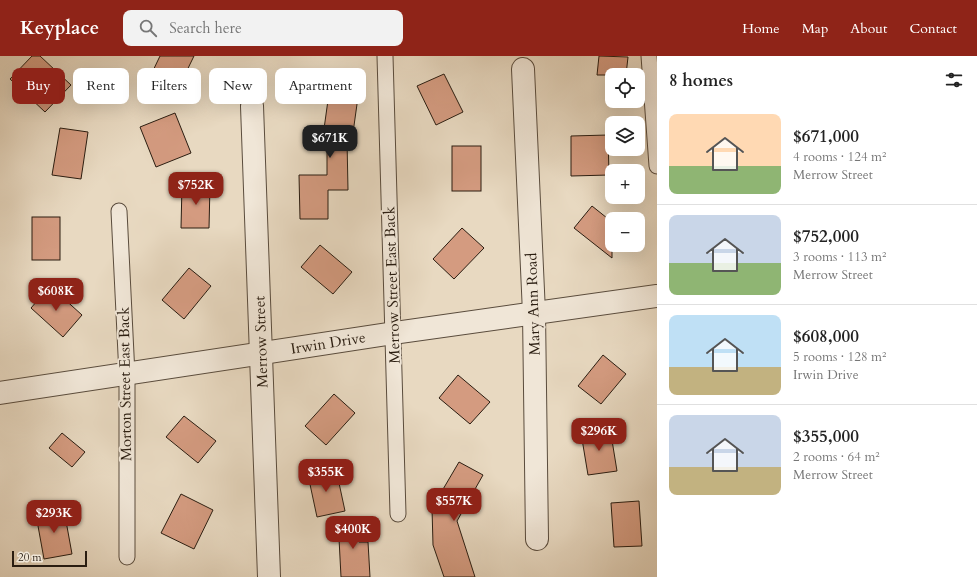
<!DOCTYPE html>
<meta charset="utf-8">
<style>
body{margin:0;font-family:Cardo,serif;background:#f2f2f2;color:#222;height:100vh;display:flex;flex-direction:column;font-size:15px;white-space:nowrap}
*{box-sizing:border-box;margin:0}
p{font-size:13px;color:#767676}
.icon{flex:none;width:22px;height:22px;fill:none;stroke:currentColor;stroke-width:2;stroke-linecap:round;stroke-linejoin:round}
.map{position:relative;flex:1;overflow:hidden}
.sheet{display:flex;flex-direction:column;background:#fff;width:320px}
.sheet>*{flex:none}
.banner{position:absolute;left:12px;top:12px;width:380px;height:36px;display:flex;gap:8px}
.buttons{position:absolute;left:605px;top:12px;display:grid;gap:8px}
.buttons a{display:grid;place-items:center;width:40px;height:40px;border-radius:8px;background:#fff;box-shadow:0 4px 16px #0002;font-size:20px}
.scale{position:absolute;left:12px;bottom:10px;width:75px;box-sizing:border-box;padding-left:4px;border:2px solid #2a1d11;border-top:0;font-size:11px;line-height:14px;white-space:nowrap;color:#2a1d11;-webkit-text-stroke:3px #f0e6d7;paint-order:stroke}
.price{position:absolute;translate:-50% -34px;padding:0 9px;border-radius:8px;background:#8f2418;color:#fff;font-size:13px;line-height:26px;filter:drop-shadow(0 1px 2px #0008)}
.price::after{content:'';position:absolute;left:50%;top:24px;width:12px;height:9px;margin-left:-6px;background:inherit;clip-path:polygon(0 0,100% 0,50% 100%)}
.price.current{background:#222;color:#fff}
ul{padding:0;list-style:none}
li{display:flex;align-items:center;gap:12px;height:100px;padding:0 12px}
li+li{border-top:1px solid #e0e0e0}
li span{display:grid;place-items:center;flex:none;width:112px;height:80px;border-radius:8px;color:#555}
li>.icon{margin-inline-start:auto}
span .icon{width:48px;height:48px;fill:#fffc;stroke-width:1}
li b{font-size:17px}
h2{display:flex;justify-content:space-between;align-items:center;height:48px;padding:0 12px;font-size:17px}
.pill{padding:0 14px;border-radius:8px;background:#fff;box-shadow:0 4px 16px #0002;font-size:14px;line-height:36px}
.pill.current{background:#8f2418;color:#fff}
header{display:flex;align-items:center;gap:24px;box-sizing:border-box;height:56px;padding:0 20px;background:#8f2418;color:#fff}
header strong{font-size:19px}
nav{display:flex;gap:22px;margin-inline-start:auto;font-size:14px}
.search{width:280px;height:36px;background:#f2f2f2;display:flex;align-items:center;gap:10px;box-sizing:border-box;padding:0 14px;border-radius:8px;color:#767676;font-size:15px}
main{display:flex;flex:1;min-height:0}
.map>svg:first-child{display:block}
.building{fill:#d49b80;stroke:#2a1d11}
.lines{fill:none;stroke-linecap:round;stroke-linejoin:round}
.service-casing{stroke:#5a4c3d;stroke-width:17}
.minor-casing{stroke:#5a4c3d;stroke-width:24}
.service{stroke:#f0e6d7;stroke-width:15}
.minor{stroke:#f0e6d7;stroke-width:22}
.labels{text-anchor:middle;stroke-width:4;stroke-linejoin:round;paint-order:stroke}
.street-label{font-size:15px;fill:#2a1d11;stroke:#f0e6d7}
</style>
<header>
<strong>Keyplace</strong>
<div class="search"><svg class="icon" aria-label="search" viewBox="0 0 24 24"><circle cx="10" cy="10" r="6"/><path d="M15 15l6 6"/></svg>Search here</div>
<nav><a>Home</a><a>Map</a><a>About</a><a>Contact</a></nav>
</header>
<main>
<div class="map">
<svg width="657" height="521" viewBox="0 0 657 521">
<rect width="100%" height="100%" fill="#e8d9c1"/>
<filter id="stains"><feTurbulence type="fractalNoise" baseFrequency=".005" numOctaves="4"/><feColorMatrix values="0 0 0 0 .2 0 0 0 0 .09 0 0 0 0 .02 0 0 0 .5 -.17"/></filter>
<radialGradient id="worn" r=".72"><stop offset=".6" stop-color="#630" stop-opacity="0"/><stop offset="1" stop-color="#630" stop-opacity=".3"/></radialGradient>
<g class="building">
<path d="M32,0H40L71,29L45,56L10,23Z"/>
<path d="M160,0H194L176,37L149,23Z"/>
<path d="M599,0L628,1L626,19H597Z"/>
<path d="M444,18L463,56L436,69L417,30Z"/>
<path d="M329,37L358,41L352,84H347L348,134H328V163H300L299,119H327V81L323,80Z"/>
<path d="M175,57L191,97L156,111L140,71Z"/>
<path d="M60,72L88,76L81,123L52,119Z"/>
<path d="M608,79L609,119L571,120V80Z"/>
<rect x="452" y="90" width="29" height="45"/>
<path d="M182,129H210L209,172H181Z"/>
<path d="M592,150L612,166V202L574,172Z"/>
<rect x="32" y="161" width="28" height="43"/>
<path d="M462,172L484,192L454,223L433,203Z"/>
<path d="M320,189L352,216L333,238L301,211Z"/>
<path d="M189,212L211,230L184,263L162,244Z"/>
<path d="M50,230L82,259L63,281L31,252Z"/>
<path d="M603,299L626,318L601,348L578,330Z"/>
<path d="M458,319L490,346L470,368L439,342Z"/>
<path d="M334,338L355,357L326,389L305,370Z"/>
<path d="M184,360L216,385L198,407L166,381Z"/>
<path d="M610,372L617,415L588,419L581,377Z"/>
<path d="M62,377L85,396L72,411L49,392Z"/>
<path d="M459,406L483,419L457,465L475,521H444L433,489L432,452Z"/>
<path d="M336,413L345,455L317,461L308,419Z"/>
<path d="M181,438L213,454L194,493L161,477Z"/>
<path d="M639,445L642,490L614,491L611,447Z"/>
<path d="M64,454L72,498L44,503L36,459Z"/>
<path d="M359,462V486H368L370,521H341L338,463Z"/>
</g>
<g class="lines">
<g class="service-casing">
<g id="service">
<path d="M385,0L398,458"/>
<path d="M649,0L657,110"/>
<path d="M119,155L127,319V501"/>
</g>
</g>
<g class="minor-casing">
<g id="minor">
<path d="M523,13L534,257L537,483"/>
<path d="M252,50L269,521"/>
<path d="M0,337L394,277L657,240"/>
</g>
</g>
<use href="#service" class="service"/>
<use href="#minor" class="minor"/>
</g>
<g class="labels">
<g class="street-label">
<text transform="translate(392 229) rotate(-92)" y="5">Merrow Street East Back</text>
<text transform="translate(533 248) rotate(-92)" y="5">Mary Ann Road</text>
<text transform="translate(261 286) rotate(-92)" y="5">Merrow Street</text>
<text transform="translate(328 287) rotate(-9)" y="5">Irwin Drive</text>
<text transform="translate(125 328) rotate(-91)" y="5">Morton Street East Back</text>
</g>
</g>
<rect width="100%" height="100%" filter="url(#stains)"/>
<rect width="100%" height="100%" fill="url(#worn)"/>
</svg>
<div class="buttons">
<a><svg class="icon" aria-label="locate" viewBox="0 0 24 24"><circle cx="12" cy="12" r="6"/><path d="M12 2v4M12 18v4M2 12h4M18 12h4"/></svg></a>
<a><svg class="icon" aria-label="layers" viewBox="0 0 24 24"><path d="M12 4l9 5-9 5-9-5zM3 14l9 5 9-5"/></svg></a>
<a>+</a>
<a>−</a>
</div>
<div class="scale">20 m</div>
<b class="price current" style="left:330px;top:103px">$671K</b>
<b class="price" style="left:196px;top:150px">$752K</b>
<b class="price" style="left:56px;top:256px">$608K</b>
<b class="price" style="left:599px;top:396px">$296K</b>
<b class="price" style="left:326px;top:437px">$355K</b>
<b class="price" style="left:454px;top:466px">$557K</b>
<b class="price" style="left:54px;top:478px">$293K</b>
<b class="price" style="left:353px;top:494px">$400K</b>
<div class="banner">
<a class="pill current">Buy</a>
<a class="pill">Rent</a>
<a class="pill">Filters</a>
<a class="pill">New</a>
<a class="pill">Apartment</a>
</div>
</div>
<section class="sheet">
<h2>8 homes<svg class="icon" aria-label="filters" viewBox="0 0 24 24"><path d="M4 7h16M4 17h16"/><circle cx="9" cy="7" r="2"/><circle cx="15" cy="17" r="2"/></svg></h2>
<ul>
<li><span style="background:linear-gradient(#ffd9b3 65%,#8fb573 0)"><svg class="icon" aria-label="home" viewBox="0 0 24 24"><path d="M3 11l9-7 9 7M6 9v11h12V9"/></svg></span><div><b>$671,000</b><p>4 rooms · 124 m²</p><p>Merrow Street</p></div></li>
<li><span style="background:linear-gradient(#c9d6e8 60%,#8fb573 0)"><svg class="icon" aria-label="home" viewBox="0 0 24 24"><path d="M3 11l9-7 9 7M6 9v11h12V9"/></svg></span><div><b>$752,000</b><p>3 rooms · 113 m²</p><p>Merrow Street</p></div></li>
<li><span style="background:linear-gradient(#bfe0f5 65%,#c2b280 0)"><svg class="icon" aria-label="home" viewBox="0 0 24 24"><path d="M3 11l9-7 9 7M6 9v11h12V9"/></svg></span><div><b>$608,000</b><p>5 rooms · 128 m²</p><p>Irwin Drive</p></div></li>
<li><span style="background:linear-gradient(#c9d6e8 65%,#c2b280 0)"><svg class="icon" aria-label="home" viewBox="0 0 24 24"><path d="M3 11l9-7 9 7M6 9v11h12V9"/></svg></span><div><b>$355,000</b><p>2 rooms · 64 m²</p><p>Merrow Street</p></div></li>
</ul>
</section>
</main>
